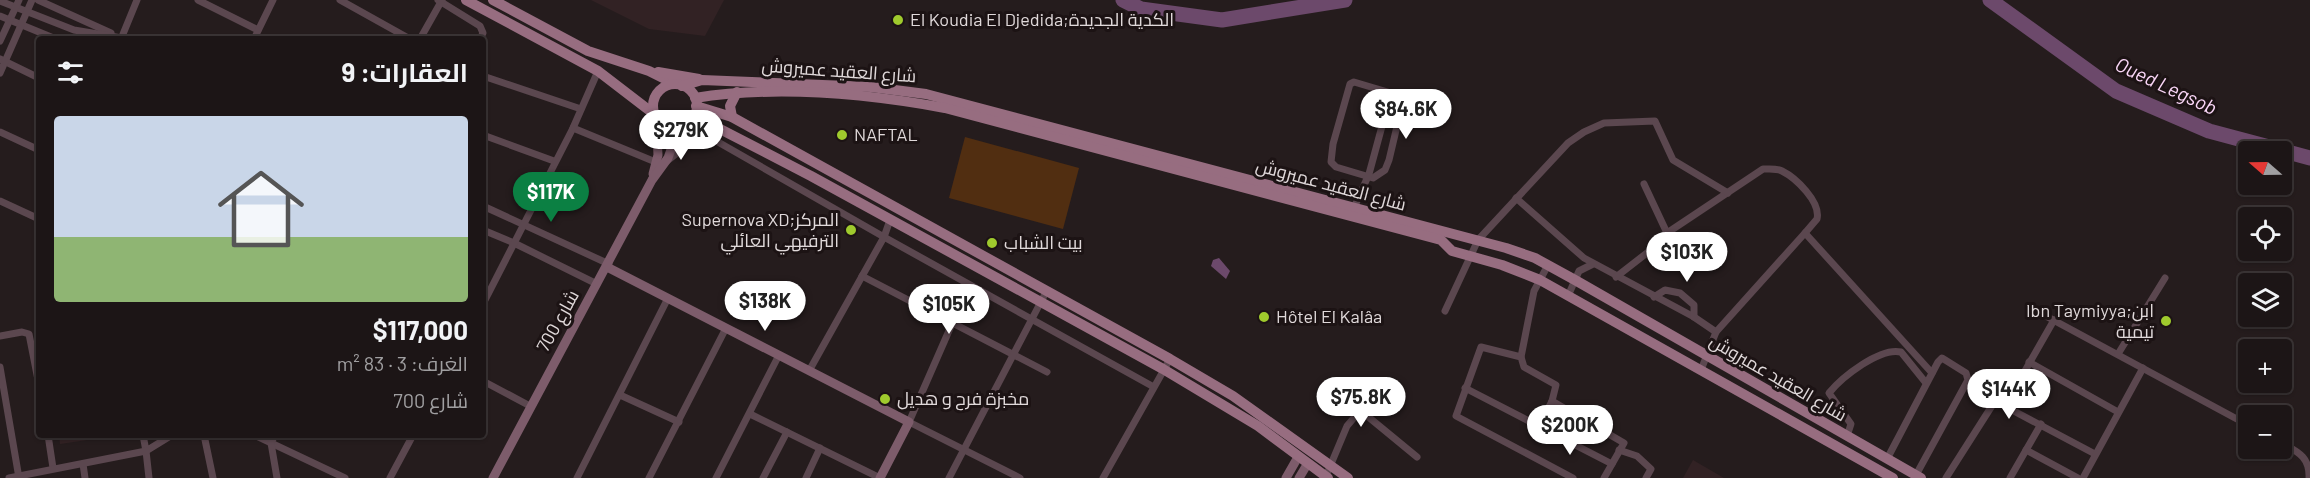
<!DOCTYPE html>
<html lang="ar">
<meta charset="utf-8">
<style>
body{margin:0;font-family:Barlow,Cairo,sans-serif;background:#251e1f;color:#f1f3f6;direction:rtl;height:100vh;display:flex;flex-direction:column;font-size:22px;white-space:nowrap}
*{box-sizing:border-box;margin:0}
p{font-size:20px;color:#a09fa1}
.icon{flex:none;width:33px;height:33px;fill:none;stroke:currentColor;stroke-width:2;stroke-linecap:round;stroke-linejoin:round}
.map{position:relative;flex:1;overflow:hidden;direction:ltr}
.panel{position:absolute;left:36px;top:36px;width:450px;height:402px;display:flex;flex-direction:column;background:#1c1516;border-radius:6px;box-shadow:0 2px 4px #0004,0 0 0 2px #3a3435;direction:rtl}
.panel>*{flex:none}
.needle{width:39px;rotate:290deg}
.fabs{position:absolute;left:2238px;top:141px;display:grid;gap:12px}
.fabs a{display:grid;place-items:center;width:54px;height:54px;border-radius:6px;background:#1c1516;box-shadow:0 2px 4px #0004,0 0 0 2px #3a3435;font-size:30px}
.price{position:absolute;translate:-50% -51px;padding:0 14px;border-radius:21px;background:#fff;color:#222;font-size:20px;line-height:39px;filter:drop-shadow(0 2px 3px #0008)}
.price::after{content:'';position:absolute;left:50%;top:36px;width:18px;height:14px;margin-left:-9px;background:inherit;clip-path:polygon(0 0,100% 0,50% 100%)}
.price.selected{background:#0b8043;color:#fff}
ul{padding:0;list-style:none}
li{display:grid;align-content:center;gap:12px;height:318px;padding:0 18px}
li+li{border-top:2px solid #3a3435}
li span{display:grid;place-items:center;height:186px;border-radius:6px;color:#555}
li>.icon{margin-inline-start:auto}
span .icon{width:108px;height:108px;fill:#fffc;stroke-width:1}
li b{font-size:26px}
h2{display:flex;justify-content:space-between;align-items:center;height:72px;padding:0 18px;font-size:26px}
.map>svg:first-child{display:block}
.built{fill:#322224}
.green{fill:#512e11}
.water{fill:#6c496b}
.lines{fill:none;stroke-linecap:round;stroke-linejoin:round}
.river{stroke:#6c496b;stroke-width:15}
.street{stroke:#5b474f;stroke-width:7}
.secondary{stroke:#7d5c6b;stroke-width:9}
.primary{stroke:#976d80;stroke-width:10}
.poi-dot{fill:#9fca2d;stroke:#1c1314;stroke-width:2}
.labels{text-anchor:middle;stroke-width:6;stroke-linejoin:round;paint-order:stroke}
.poi-label{font-size:18px;fill:#e0d9da;stroke:#1c1314;text-anchor:start}
.street-label{font-size:18px;fill:#e0d9da;stroke:#1c1314}
.water-label{font-size:20px;font-style:italic;fill:#fbd7f8;stroke:#1c1314}
</style>
<div class="map">
<svg width="2310" height="478" viewBox="0 0 2310 478">
<rect width="100%" height="100%" fill="#251c1d"/>
<g class="built">
<path d="M591,0H724L705,36L649,29Z"/>
<path d="M59,435H121L60,444Z"/>
<path d="M1693,460L1724,478H1683Z"/>
</g>
<path class="green" d="M965,137L1079,168L1063,229L949,198Z"/>
<path class="water" d="M1219,258L1230,271L1226,279L1211,266L1213,260Z"/>
<g class="lines">
<g class="river">
<path d="M1123,0L1141,9L1222,20L1345,0"/>
<path d="M1990,0L2116,91L2209,131L2310,158"/>
</g>
<g class="street">
<path d="M38,0L111,33"/>
<path d="M198,0L258,30"/>
<path d="M340,0L410,39"/>
<path d="M438,0L480,26L483,33L480,39"/>
<path d="M0,1L74,30L122,38"/>
<path d="M0,16L56,39"/>
<path d="M121,39L137,0"/>
<path d="M254,39L273,0"/>
<path d="M420,39L442,0"/>
<path d="M0,41L19,0"/>
<path d="M0,59L39,78"/>
<path d="M0,73L32,0"/>
<path d="M483,76L581,109"/>
<path d="M1354,82L1391,93L1403,101L1389,160L1385,170L1373,178L1336,167L1331,162L1333,144L1350,84Z"/>
<path d="M573,128L658,163"/>
<path d="M0,132L39,150"/>
<path d="M483,135L554,161"/>
<path d="M667,161L695,139L711,138L884,237L1152,386"/>
<path d="M1644,184L1667,233"/>
<path d="M1516,198L1584,258L1694,317L1716,332"/>
<path d="M0,201L39,219"/>
<path d="M483,206L609,264"/>
<path d="M1353,210L1369,174L1391,93"/>
<path d="M483,230L514,243L597,284"/>
<path d="M862,276L1047,372"/>
<path d="M1616,277L1652,249L1667,233L1763,169C1770,169 1776,168 1782,171C1796,178 1821,202 1817,219L1805,233"/>
<path d="M969,285L909,422L1020,478"/>
<path d="M1568,296L1579,271L1593,264"/>
<path d="M1654,297L1665,290L1680,293L1694,305V317"/>
<path d="M483,304L573,128L598,71"/>
<path d="M2033,309L2248,425"/>
<path d="M1445,311L1478,240L1568,143L1584,132L1604,123L1655,121L1673,160L1728,193"/>
<path d="M0,336L22,332L29,334L39,385"/>
<path d="M2118,354L2165,278"/>
<path d="M1521,357L1534,291L1548,265"/>
<path d="M2029,362L2118,412"/>
<path d="M0,367L19,478"/>
<path d="M1701,370L1716,332L1805,233L1932,373"/>
<path d="M809,371L884,237L890,220"/>
<path d="M483,381L530,406"/>
<path d="M1465,388L1612,464"/>
<path d="M620,395L679,422"/>
<path d="M1552,401L1624,443L1604,478"/>
<path d="M2006,404L2054,320"/>
<path d="M750,414L880,478"/>
<path d="M1539,426L1552,401L1556,385L1524,367L1521,357L1481,347L1456,416L1573,478"/>
<path d="M48,435L53,468"/>
<path d="M143,435L146,451L172,435"/>
<path d="M204,435L213,478"/>
<path d="M254,435L345,478"/>
<path d="M275,435L271,443L277,478"/>
<path d="M1847,436L1851,424L1829,393C1842,377 1880,347 1901,352L1926,383"/>
<path d="M2282,443C2298,452 2310,457 2309,478"/>
<path d="M1619,450L1637,456L1651,469L1646,478"/>
<path d="M2026,450L2078,478"/>
<path d="M1887,459L1938,362L1942,358L1966,373L1968,380L1916,475"/>
<path d="M83,464L85,478"/>
<path d="M1326,476L1347,426L1358,413L1366,415L1417,457"/>
<path d="M9,478L146,451L149,478"/>
<path d="M390,478L413,435"/>
<path d="M577,478L667,300"/>
<path d="M649,478L726,328"/>
<path d="M716,478L779,355"/>
<path d="M763,478L787,432"/>
<path d="M806,478L820,448"/>
<path d="M949,478L1046,292"/>
<path d="M1103,478L1170,359"/>
<path d="M1946,478L1995,401L2095,454"/>
<path d="M2010,478L2041,424"/>
<path d="M2083,478L2143,368"/>
</g>
<g class="secondary">
<path d="M653,174L658,155L656,117"/>
<path d="M607,267L909,422L880,478"/>
<path d="M493,478L652,180L668,158L679,127"/>
<path d="M1286,478L1298,457"/>
<path d="M1299,478L1308,463"/>
</g>
<g class="primary">
<path d="M466,0L598,71L654,114"/>
<path d="M493,0L588,51L649,71L675,84"/>
<path d="M658,72L699,79"/>
<circle cx="675" cy="106" r="22"/>
<path d="M682,86L702,80L871,87L926,94L1506,248L1535,258L1575,280L1921,478"/>
<path d="M695,98C777,85 863,93 945,108L1441,240L1452,251L1502,265L1540,280L1893,478"/>
<path d="M696,106L732,117L1170,359L1233,396L1348,478"/>
<path d="M732,117L730,106L737,92"/>
<path d="M693,118L720,129L811,176L1163,369L1258,426L1328,478"/>
</g>
</g>
<g class="poi-dot">
<circle cx="898" cy="20" r="6"/>
<circle cx="842" cy="135" r="6"/>
<circle cx="851" cy="230" r="6"/>
<circle cx="992" cy="243" r="6"/>
<circle cx="1264" cy="317" r="6"/>
<circle cx="2166" cy="321" r="6"/>
<circle cx="885" cy="399" r="6"/>
</g>
<g class="labels">
<g class="poi-label">
<text x="910" y="26">El Koudia El Djedida;الكدية الجديدة</text>
<text x="854" y="141">NAFTAL</text>
<text x="839" y="226" text-anchor="end">Supernova XD;المركز<tspan x="839" dy="21">الترفيهي العائلي</tspan></text>
<text x="1004" y="249">بيت الشباب</text>
<text x="2154" y="317" text-anchor="end">Ibn Taymiyya;ابن<tspan x="2154" dy="21">تيمية</tspan></text>
<text x="1276" y="323">Hôtel El Kalâa</text>
<text x="897" y="405">مخبزة فرح و هديل</text>
</g>
<g class="street-label">
<text transform="translate(839 71) rotate(4)" y="6">شارع العقيد عميروش</text>
<text transform="translate(1331 185) rotate(15)" y="6">شارع العقيد عميروش</text>
<text transform="translate(558 321) rotate(-61)" y="6">شارع 700</text>
<text transform="translate(1778 378) rotate(30)" y="6">شارع العقيد عميروش</text>
</g>
<g class="water-label">
<text transform="translate(2166 86) rotate(25)" y="7">Oued Legsob</text>
</g>
</g>
</svg>
<div class="fabs">
<a><svg class="needle" viewBox="-14 -14 28 28"><path d="M0-13l5 13h-10z" fill="#e53935"/><path d="M0 13l5-13h-10z" fill="#a09fa1"/></svg></a>
<a><svg class="icon" aria-label="locate" viewBox="0 0 24 24"><circle cx="12" cy="12" r="6"/><path d="M12 2v4M12 18v4M2 12h4M18 12h4"/></svg></a>
<a><svg class="icon" aria-label="layers" viewBox="0 0 24 24"><path d="M12 4l9 5-9 5-9-5zM3 14l9 5 9-5"/></svg></a>
<a>+</a>
<a>−</a>
</div>
<b class="price" style="left:1406px;top:140px">$84.6K</b>
<b class="price" style="left:681px;top:161px">$279K</b>
<b class="price selected" style="left:551px;top:223px">$117K</b>
<b class="price" style="left:1687px;top:283px">$103K</b>
<b class="price" style="left:765px;top:332px">$138K</b>
<b class="price" style="left:949px;top:335px">$105K</b>
<b class="price" style="left:2009px;top:420px">$144K</b>
<b class="price" style="left:1361px;top:428px">$75.8K</b>
<b class="price" style="left:1570px;top:456px">$200K</b>
<section class="panel">
<h2>العقارات: 9<svg class="icon" aria-label="filters" viewBox="0 0 24 24"><path d="M4 7h16M4 17h16"/><circle cx="9" cy="7" r="2"/><circle cx="15" cy="17" r="2"/></svg></h2>
<ul>
<li><span style="background:linear-gradient(#c9d6e8 65%,#8fb573 0)"><svg class="icon" aria-label="home" viewBox="0 0 24 24"><path d="M3 11l9-7 9 7M6 9v11h12V9"/></svg></span><div><b>$117,000</b><p>الغرف: 3 · 83 m²</p><p>شارع 700</p></div></li>
</ul>
</section>
</div>
